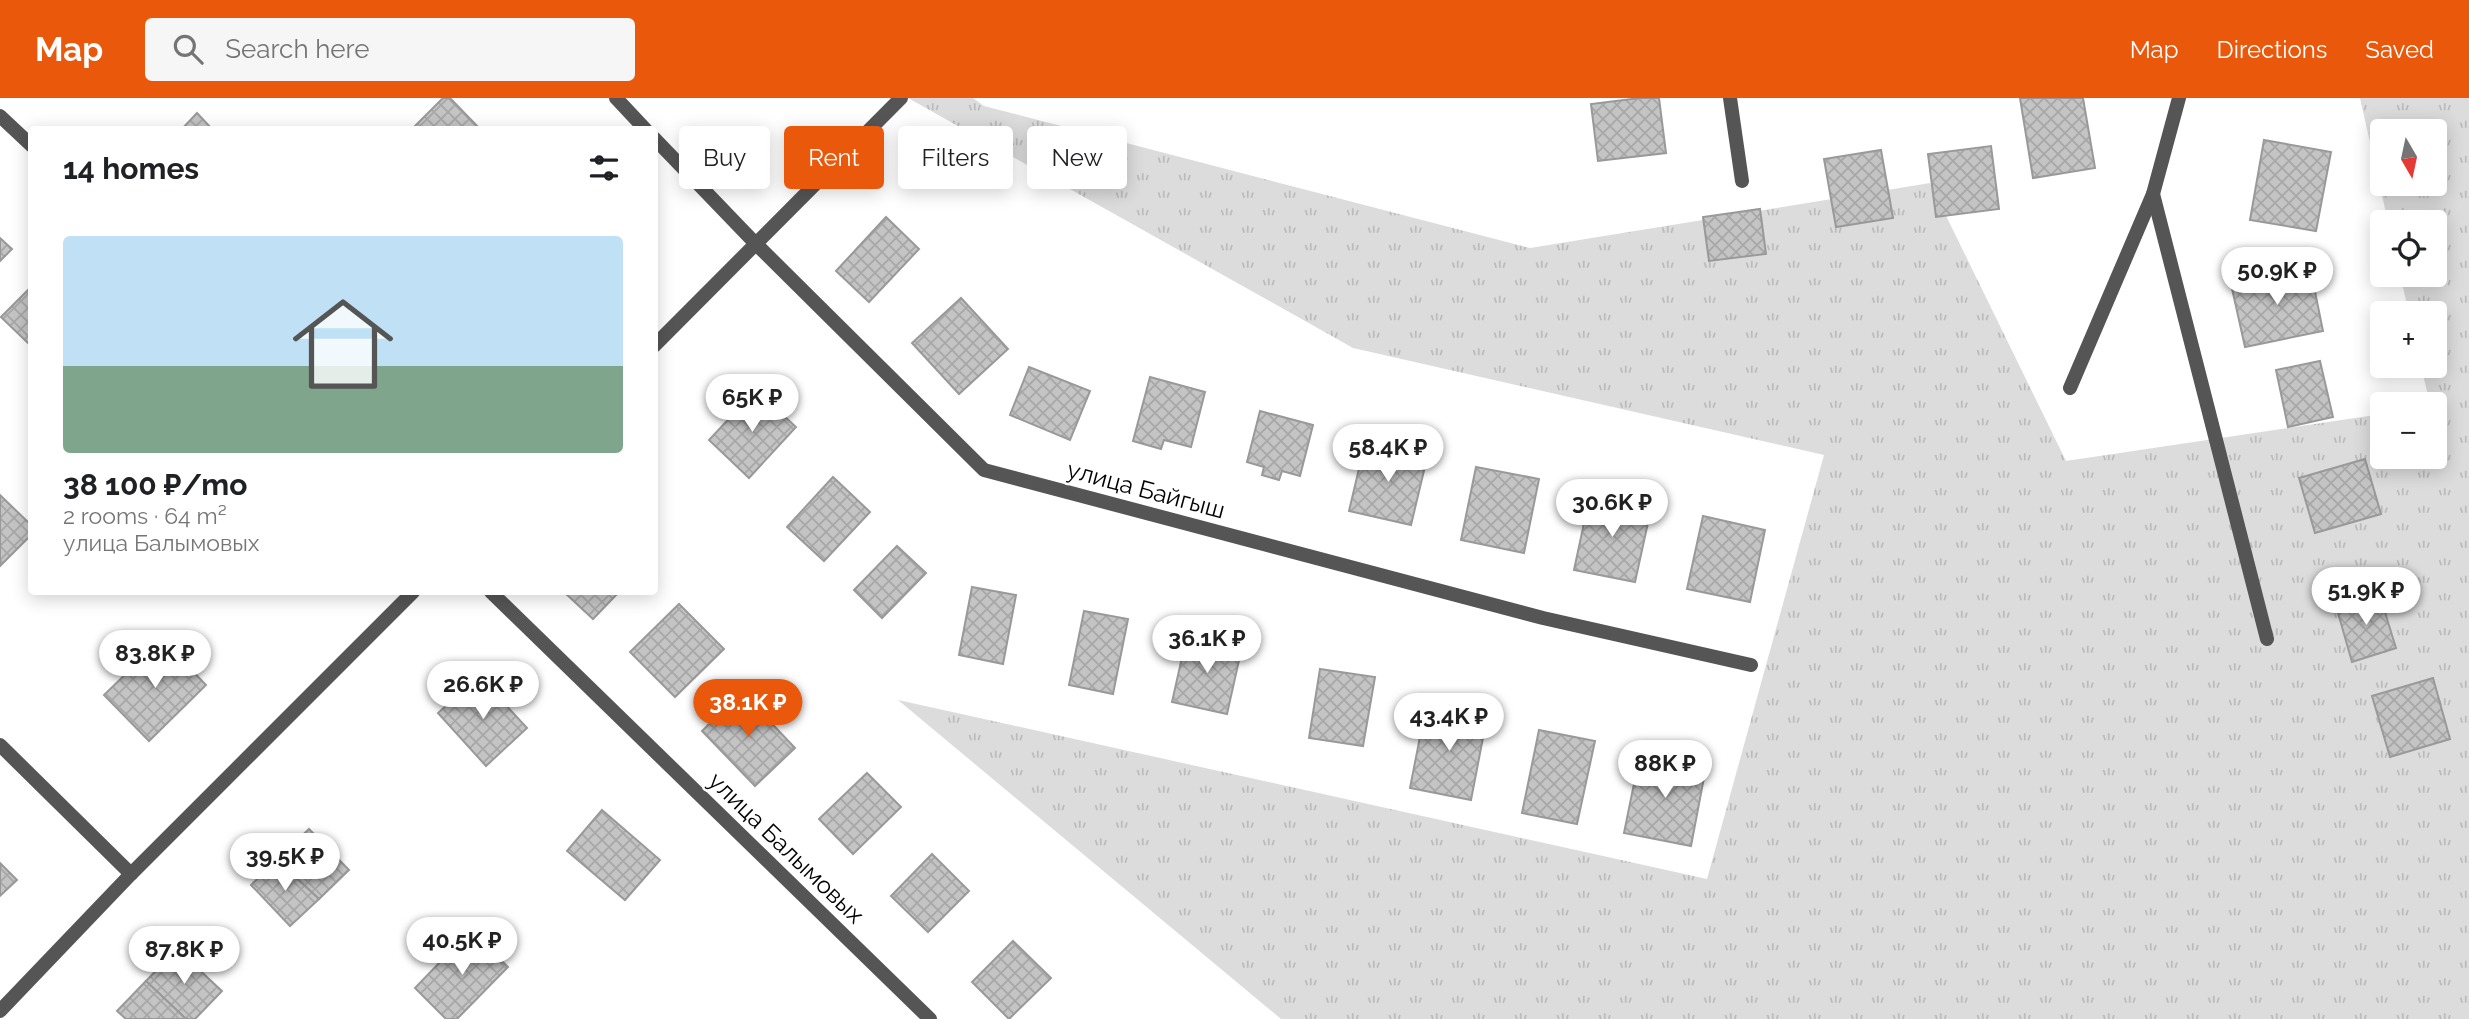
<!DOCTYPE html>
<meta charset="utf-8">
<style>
body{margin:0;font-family:Raleway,sans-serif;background:#f6f6f6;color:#202124;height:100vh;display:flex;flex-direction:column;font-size:26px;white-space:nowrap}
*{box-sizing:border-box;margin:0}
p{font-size:23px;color:#757577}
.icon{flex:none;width:38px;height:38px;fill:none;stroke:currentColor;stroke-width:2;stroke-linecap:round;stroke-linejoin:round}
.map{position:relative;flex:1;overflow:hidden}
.details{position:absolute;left:28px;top:28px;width:630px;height:469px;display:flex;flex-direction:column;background:#fff;border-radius:7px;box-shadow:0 4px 18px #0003}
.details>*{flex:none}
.guide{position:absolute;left:679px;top:28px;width:665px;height:63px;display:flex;gap:14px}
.needle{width:46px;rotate:171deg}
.fabs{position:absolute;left:2370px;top:21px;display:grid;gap:14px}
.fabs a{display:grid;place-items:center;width:77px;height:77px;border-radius:7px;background:#fff;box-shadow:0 4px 18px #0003;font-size:35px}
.price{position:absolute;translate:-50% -60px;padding:0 16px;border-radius:24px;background:#fff;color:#222;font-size:23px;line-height:46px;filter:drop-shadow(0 2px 4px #0008)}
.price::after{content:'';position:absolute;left:50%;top:42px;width:21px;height:16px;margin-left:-10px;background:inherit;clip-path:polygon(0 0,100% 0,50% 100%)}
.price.on{background:#ea580c;color:#fff}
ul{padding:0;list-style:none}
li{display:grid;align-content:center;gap:14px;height:371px;padding:0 35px}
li+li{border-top:2px solid #e0e0e0}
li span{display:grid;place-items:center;height:217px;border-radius:7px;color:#555}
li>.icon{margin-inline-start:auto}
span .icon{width:126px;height:126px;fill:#fffc;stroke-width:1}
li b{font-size:30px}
h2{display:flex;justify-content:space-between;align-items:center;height:84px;padding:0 35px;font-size:30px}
.pill{padding:0 24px;border-radius:7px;background:#fff;box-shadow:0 4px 18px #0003;font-size:24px;line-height:63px}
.pill.on{background:#ea580c;color:#fff}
header{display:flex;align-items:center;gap:42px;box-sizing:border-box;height:98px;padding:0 35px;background:#ea580c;color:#fff}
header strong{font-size:33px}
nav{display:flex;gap:38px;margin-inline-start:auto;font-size:24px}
.search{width:490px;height:63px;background:#f6f6f6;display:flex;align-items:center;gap:18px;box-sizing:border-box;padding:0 24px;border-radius:7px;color:#757577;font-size:26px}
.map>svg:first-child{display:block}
.grass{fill:url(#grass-tufts);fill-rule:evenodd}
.building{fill:url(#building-cross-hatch);stroke:#999;stroke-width:2}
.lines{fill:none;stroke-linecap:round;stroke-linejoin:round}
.street{stroke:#555;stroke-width:14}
.labels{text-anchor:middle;stroke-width:5;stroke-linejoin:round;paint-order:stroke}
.street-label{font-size:24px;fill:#000;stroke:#fff}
</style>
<header>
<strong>Map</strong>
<div class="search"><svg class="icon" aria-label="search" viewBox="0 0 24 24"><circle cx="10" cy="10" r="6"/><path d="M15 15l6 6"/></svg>Search here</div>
<nav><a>Map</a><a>Directions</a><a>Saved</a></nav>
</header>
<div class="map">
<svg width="2469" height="921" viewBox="0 0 2469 921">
<defs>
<pattern id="grass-tufts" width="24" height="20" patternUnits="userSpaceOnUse" patternTransform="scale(1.75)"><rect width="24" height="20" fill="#dcdcdc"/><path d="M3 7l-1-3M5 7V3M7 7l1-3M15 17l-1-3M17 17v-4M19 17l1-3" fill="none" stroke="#bbb"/></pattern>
<pattern id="building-cross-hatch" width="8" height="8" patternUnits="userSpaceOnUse" patternTransform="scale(1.75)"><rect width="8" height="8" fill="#c4c4c4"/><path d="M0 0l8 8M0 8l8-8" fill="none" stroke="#a7a7a7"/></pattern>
</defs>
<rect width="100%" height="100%" fill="#fff"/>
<path class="grass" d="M908,0H973L984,8L1530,150L1930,85L2066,363L2382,316V359H2434V306H2430L2421,268H2434V215H2409L2400,177H2434V124H2388L2360,0H2469V921H1281L898,602L1707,781L1824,357L1353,250ZM2382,33H2434V86H2382Z"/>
<g class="building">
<path d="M443,0H450L481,32H411Z"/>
<path d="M1640,0H1659L1666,55L1598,63L1591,6Z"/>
<path d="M2020,0H2083L2095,70L2033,80Z"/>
<path d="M197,15L213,32H181Z"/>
<path d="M2264,42L2331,54L2316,133L2250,122Z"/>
<path d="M1991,48L1999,111L1936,119L1928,56Z"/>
<path d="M1881,52L1893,120L1836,129L1824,61Z"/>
<path d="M1760,111L1766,156L1709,163L1703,119Z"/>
<path d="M886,119L919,151L869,204L836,173Z"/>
<path d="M0,140L12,151L0,163Z"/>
<path d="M2310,169L2323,233L2245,249L2231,186Z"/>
<path d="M32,188V249L1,219Z"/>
<path d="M961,200L1008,251L959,296L912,245Z"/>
<path d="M2320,263L2333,319L2288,329L2276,272Z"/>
<path d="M1029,269L1090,293L1070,342L1010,317Z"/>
<path d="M1150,279L1205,294L1191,349L1164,342L1161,351L1133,343Z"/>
<path d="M756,292L796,329L749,380L709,342Z"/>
<path d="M1260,313L1313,327L1300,378L1282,373L1279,382L1262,377L1264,369L1247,364Z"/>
<path d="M1365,345L1427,360L1411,427L1349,413Z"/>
<path d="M2365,361L2381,416L2315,435L2299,380Z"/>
<path d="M1476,369L1539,381L1524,455L1461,442Z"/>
<path d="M833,379L870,414L824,463L787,429Z"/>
<path d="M0,397L32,428V436L0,468Z"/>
<path d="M1590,397L1651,411L1635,484L1574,472Z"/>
<path d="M1703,418L1765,432L1750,504L1687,491Z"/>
<path d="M897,448L926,475L882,520L854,492Z"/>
<path d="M972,489L1016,497L1003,566L959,557Z"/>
<path d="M564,494H619L593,521Z"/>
<path d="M2379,495L2396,550L2352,564L2336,508Z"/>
<path d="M679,506L724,551L675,599L630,554Z"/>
<path d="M1084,513L1128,521L1113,596L1069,587Z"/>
<path d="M1187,537L1242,549L1227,616L1172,604Z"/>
<path d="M162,541L206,587L149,643L104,597Z"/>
<path d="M1320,571L1375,579L1363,648L1309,640Z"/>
<path d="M479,578L527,630L486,668L438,615Z"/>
<path d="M2433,580L2450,641L2390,659L2372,598Z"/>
<path d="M742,594L795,650L755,688L702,633Z"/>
<path d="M1426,608L1487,619L1471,702L1410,690Z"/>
<path d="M1539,632L1595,643L1577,726L1522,715Z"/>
<path d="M1640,656L1706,669L1691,748L1624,735Z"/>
<path d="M867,675L901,709L853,756L819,721Z"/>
<path d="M602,712L660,762L625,802L567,753Z"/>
<path d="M309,731L349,772L319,801L277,762Z"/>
<path d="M932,756L969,793L928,834L891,798Z"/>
<path d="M277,762L319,801L290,828L251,787Z"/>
<path d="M0,765L17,782L0,798Z"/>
<path d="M471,832L508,869L457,921H446L415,890Z"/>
<path d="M1013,843L1051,880L1009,921L972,884Z"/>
<path d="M177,851L222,893L195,921H186L146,883Z"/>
<path d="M146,883L186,921H126L117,913Z"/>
</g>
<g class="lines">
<g class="street">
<path d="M616,0L646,32"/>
<path d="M1730,0L1742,83"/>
<path d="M0,18L32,48"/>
<path d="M654,40L755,145L984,372L1543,520L1751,567"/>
<path d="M2153,96L2267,541"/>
<path d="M654,248L901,0"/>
<path d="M2070,290L2153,96L2179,0"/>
<path d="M491,494L930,921"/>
<path d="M0,647L131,776"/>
<path d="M0,913L131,776L413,494"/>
</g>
</g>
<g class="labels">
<g class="street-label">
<text transform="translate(1146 392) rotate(15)" y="8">улица Байгыш</text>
<text transform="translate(786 750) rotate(44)" y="8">улица Балымовых</text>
</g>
</g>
</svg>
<div class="fabs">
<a><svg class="needle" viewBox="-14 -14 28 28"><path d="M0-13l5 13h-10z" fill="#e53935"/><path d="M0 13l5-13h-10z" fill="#757577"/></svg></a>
<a><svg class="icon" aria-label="locate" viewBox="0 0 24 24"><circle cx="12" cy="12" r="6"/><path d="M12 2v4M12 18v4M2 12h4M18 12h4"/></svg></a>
<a>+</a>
<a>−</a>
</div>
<b class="price" style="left:2277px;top:209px">50.9K ₽</b>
<b class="price" style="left:752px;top:336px">65K ₽</b>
<b class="price" style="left:1388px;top:386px">58.4K ₽</b>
<b class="price" style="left:1612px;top:441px">30.6K ₽</b>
<b class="price" style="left:2366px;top:529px">51.9K ₽</b>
<b class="price" style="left:1207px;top:577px">36.1K ₽</b>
<b class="price" style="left:155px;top:592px">83.8K ₽</b>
<b class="price" style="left:483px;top:623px">26.6K ₽</b>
<b class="price on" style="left:748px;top:641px">38.1K ₽</b>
<b class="price" style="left:1449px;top:655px">43.4K ₽</b>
<b class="price" style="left:1665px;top:702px">88K ₽</b>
<b class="price" style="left:285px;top:795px">39.5K ₽</b>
<b class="price" style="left:462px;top:879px">40.5K ₽</b>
<b class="price" style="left:184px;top:888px">87.8K ₽</b>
<div class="guide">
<a class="pill">Buy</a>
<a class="pill on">Rent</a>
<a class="pill">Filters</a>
<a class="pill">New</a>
</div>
<section class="details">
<h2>14 homes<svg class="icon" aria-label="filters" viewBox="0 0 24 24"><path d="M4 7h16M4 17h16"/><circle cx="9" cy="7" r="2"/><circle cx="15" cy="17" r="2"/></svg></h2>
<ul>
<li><span style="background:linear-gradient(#bfe0f5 60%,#7fa58c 0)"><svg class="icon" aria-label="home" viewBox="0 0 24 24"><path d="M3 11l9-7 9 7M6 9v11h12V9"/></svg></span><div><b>38 100 ₽/mo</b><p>2 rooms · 64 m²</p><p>улица Балымовых</p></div></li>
</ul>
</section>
</div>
